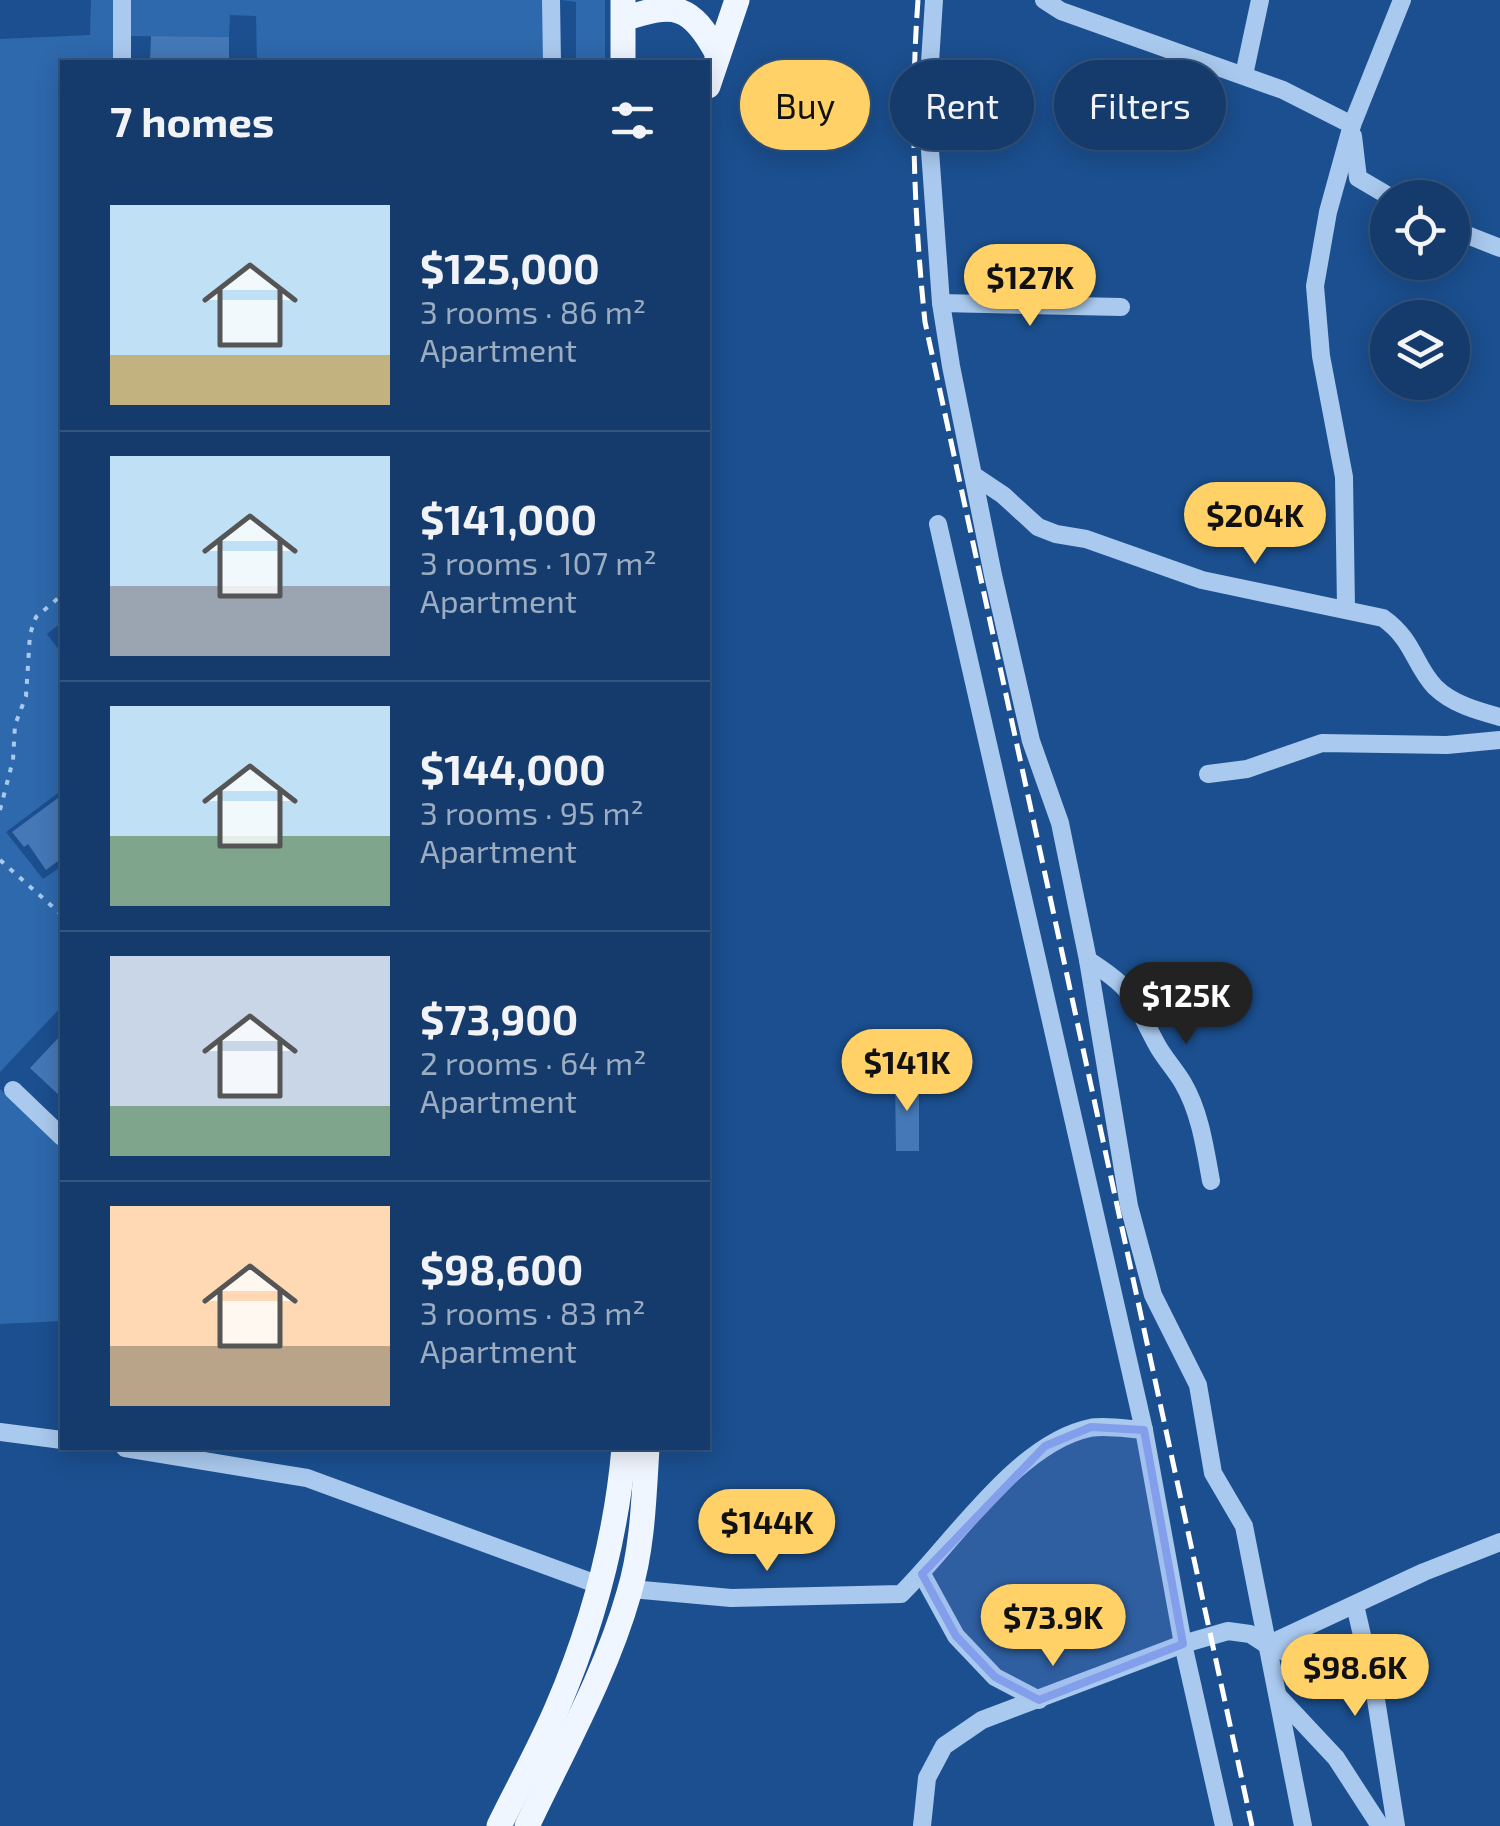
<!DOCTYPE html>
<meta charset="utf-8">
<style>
body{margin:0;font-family:"Exo 2",sans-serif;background:#1d4271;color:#f1f3f6;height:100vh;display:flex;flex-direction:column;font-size:38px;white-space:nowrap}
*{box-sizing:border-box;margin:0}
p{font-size:32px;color:#9dadc1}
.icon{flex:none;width:55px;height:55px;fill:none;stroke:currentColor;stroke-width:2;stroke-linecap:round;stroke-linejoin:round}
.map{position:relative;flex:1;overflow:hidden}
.sheet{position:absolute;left:60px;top:60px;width:650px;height:1390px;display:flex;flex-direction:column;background:#143b6b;border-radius:0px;box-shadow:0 5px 25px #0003,0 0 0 2px #33557e}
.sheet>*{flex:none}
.guide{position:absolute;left:740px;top:60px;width:610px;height:90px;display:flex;gap:20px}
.tools{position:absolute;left:1370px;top:180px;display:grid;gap:20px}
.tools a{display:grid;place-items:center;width:100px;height:100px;border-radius:50%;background:#143b6b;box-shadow:0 5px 25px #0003,0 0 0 2px #33557e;font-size:50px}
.price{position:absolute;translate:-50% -85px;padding:0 22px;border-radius:35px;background:#ffd166;color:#111;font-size:32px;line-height:65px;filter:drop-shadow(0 2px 5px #0008)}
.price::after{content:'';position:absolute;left:50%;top:60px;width:30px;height:22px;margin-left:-15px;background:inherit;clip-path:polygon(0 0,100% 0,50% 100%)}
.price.selected{background:#222;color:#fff}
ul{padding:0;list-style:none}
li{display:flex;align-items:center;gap:30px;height:250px;padding:0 50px}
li+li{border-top:2px solid #33557e}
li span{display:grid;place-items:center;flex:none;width:280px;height:200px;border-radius:0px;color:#555}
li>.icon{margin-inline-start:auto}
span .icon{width:120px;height:120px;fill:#fffc;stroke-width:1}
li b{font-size:42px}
h2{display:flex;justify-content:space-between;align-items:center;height:120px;padding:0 50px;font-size:42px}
.pill{padding:0 35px;border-radius:45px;background:#143b6b;box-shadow:0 5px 25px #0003,0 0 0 2px #33557e;font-size:35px;line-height:90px}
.pill.selected{background:#ffd166;color:#111}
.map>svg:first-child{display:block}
.green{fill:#2e69ad}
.building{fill:#4478b7}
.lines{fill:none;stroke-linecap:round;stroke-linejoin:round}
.path{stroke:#a9c9ee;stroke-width:4;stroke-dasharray:5 8;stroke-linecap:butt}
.minor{stroke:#a9c9ee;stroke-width:18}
.major{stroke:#f0f6ff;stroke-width:25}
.rail{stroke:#fff;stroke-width:5;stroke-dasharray:18 8;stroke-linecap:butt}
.marked{fill:#839eea;fill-opacity:0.2;stroke:#839eea;stroke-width:8;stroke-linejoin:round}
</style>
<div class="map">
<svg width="1500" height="1826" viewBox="0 0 1500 1826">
<rect width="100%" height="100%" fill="#1b4f8f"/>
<g class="green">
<path d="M91,0H114V62H62V622L47,634L62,654V790L6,832L43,879L62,866V1006L0,1072V39L90,35Z"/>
<path d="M130,0H544V62H257L256,16L230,15L229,37L131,36Z"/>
<path d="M561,0H605V62H576V2Z"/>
<path d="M0,1089L62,1149V1321L0,1324Z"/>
</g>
<g class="building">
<path d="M151,36L229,37V62H150Z"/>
<path d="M62,795V858L46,870L28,844L24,847L12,832Z"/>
<path d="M62,1034V1098L30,1068Z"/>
<path d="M895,1078H919V1151H896Z"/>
</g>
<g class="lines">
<g class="path">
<path d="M0,810L13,760L15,725L26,696L30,634L36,617L62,595"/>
<path d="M0,860L62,915"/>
</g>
<g class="minor">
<path d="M551,0L552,62"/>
<path d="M934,0L927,109L941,303L951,366L993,575L1031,741L1060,823L1088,960L1129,1206L1153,1295L1198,1385L1213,1473L1244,1526L1303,1826"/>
<path d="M1044,0L1061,11L1283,90L1352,125"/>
<path d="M122,62V0"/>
<path d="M1244,75L1260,0"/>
<path d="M1353,136L1358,178L1392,198"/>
<path d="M1452,229L1500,248"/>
<path d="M941,303L1121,307"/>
<path d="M973,475L1003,495L1038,527L1056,534L1086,539L1202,580L1383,618C1414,640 1414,665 1435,687C1452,704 1478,711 1500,717"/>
<path d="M938,524L1144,1430L1183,1644L1224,1826"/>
<path d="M1346,608L1344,477L1321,356L1315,286L1328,212L1352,125L1402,0"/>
<path d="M1208,774L1247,769L1322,743L1447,745L1500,740"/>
<path d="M1088,960C1136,991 1131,996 1156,1043C1163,1057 1175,1069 1183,1083C1200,1112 1205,1148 1211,1181"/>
<path d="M13,1090L62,1137"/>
<path d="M0,1432L62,1440"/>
<path d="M125,1448L307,1478L602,1586"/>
<path d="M922,1574L956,1636L995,1677L1039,1700"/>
<path d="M631,1589L731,1598L901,1594C952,1544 1017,1443 1090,1428C1106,1425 1127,1429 1144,1430"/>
<path d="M1355,1605L1374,1687L1396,1826"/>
<path d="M1267,1645L1424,1572L1500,1542"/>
<path d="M1278,1696L1336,1758L1380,1826"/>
<path d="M922,1826L927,1778L944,1746L982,1720L1183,1644L1228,1631L1250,1634L1267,1645L1374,1687"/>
</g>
<g class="major">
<path d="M624,19C674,2 691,4 717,53"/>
<path d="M623,62V0"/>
<path d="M708,86L737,0"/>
<path d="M499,1826C518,1787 540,1748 557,1708C593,1624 616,1539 624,1448"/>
<path d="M527,1826C563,1750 606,1674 629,1593C643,1547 644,1495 647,1448"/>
</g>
<path class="rail" d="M918,0C910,108 914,215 925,322L1252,1826"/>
</g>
<path class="marked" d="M1091,1427L1144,1430L1183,1644L1039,1700L995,1677L956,1636L922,1574L1045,1446Z"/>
</svg>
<div class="tools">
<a><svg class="icon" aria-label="locate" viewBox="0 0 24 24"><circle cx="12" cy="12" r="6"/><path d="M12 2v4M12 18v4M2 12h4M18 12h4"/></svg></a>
<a><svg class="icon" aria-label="layers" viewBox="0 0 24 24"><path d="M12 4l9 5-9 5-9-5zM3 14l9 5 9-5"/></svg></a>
</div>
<b class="price" style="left:1030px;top:329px">$127K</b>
<b class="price" style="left:1255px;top:567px">$204K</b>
<b class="price selected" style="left:1186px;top:1047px">$125K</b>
<b class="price" style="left:907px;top:1114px">$141K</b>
<b class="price" style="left:767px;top:1574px">$144K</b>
<b class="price" style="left:1053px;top:1669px">$73.9K</b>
<b class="price" style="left:1355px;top:1719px">$98.6K</b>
<div class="guide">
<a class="pill selected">Buy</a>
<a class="pill">Rent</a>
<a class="pill">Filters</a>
</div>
<section class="sheet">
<h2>7 homes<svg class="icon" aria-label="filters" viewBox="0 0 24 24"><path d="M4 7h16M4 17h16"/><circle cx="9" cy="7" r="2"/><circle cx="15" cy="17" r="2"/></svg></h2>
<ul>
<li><span style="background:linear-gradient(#bfe0f5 75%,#c2b280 0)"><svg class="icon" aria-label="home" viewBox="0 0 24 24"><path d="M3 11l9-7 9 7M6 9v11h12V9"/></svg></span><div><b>$125,000</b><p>3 rooms · 86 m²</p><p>Apartment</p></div></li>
<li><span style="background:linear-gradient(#bfe0f5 65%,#9aa5b1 0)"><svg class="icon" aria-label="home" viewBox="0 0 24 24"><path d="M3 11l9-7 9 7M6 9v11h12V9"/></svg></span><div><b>$141,000</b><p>3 rooms · 107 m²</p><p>Apartment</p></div></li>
<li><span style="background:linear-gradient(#bfe0f5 65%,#7fa58c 0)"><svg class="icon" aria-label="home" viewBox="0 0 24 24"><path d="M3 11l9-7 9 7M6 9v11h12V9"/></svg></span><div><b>$144,000</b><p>3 rooms · 95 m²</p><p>Apartment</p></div></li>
<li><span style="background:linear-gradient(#c9d6e8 75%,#7fa58c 0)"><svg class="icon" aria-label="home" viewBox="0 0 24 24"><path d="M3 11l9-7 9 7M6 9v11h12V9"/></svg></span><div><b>$73,900</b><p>2 rooms · 64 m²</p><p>Apartment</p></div></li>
<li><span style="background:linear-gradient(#ffd9b3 70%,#b9a48a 0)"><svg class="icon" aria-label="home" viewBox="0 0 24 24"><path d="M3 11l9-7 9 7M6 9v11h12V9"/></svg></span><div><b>$98,600</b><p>3 rooms · 83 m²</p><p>Apartment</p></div></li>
</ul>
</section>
</div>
